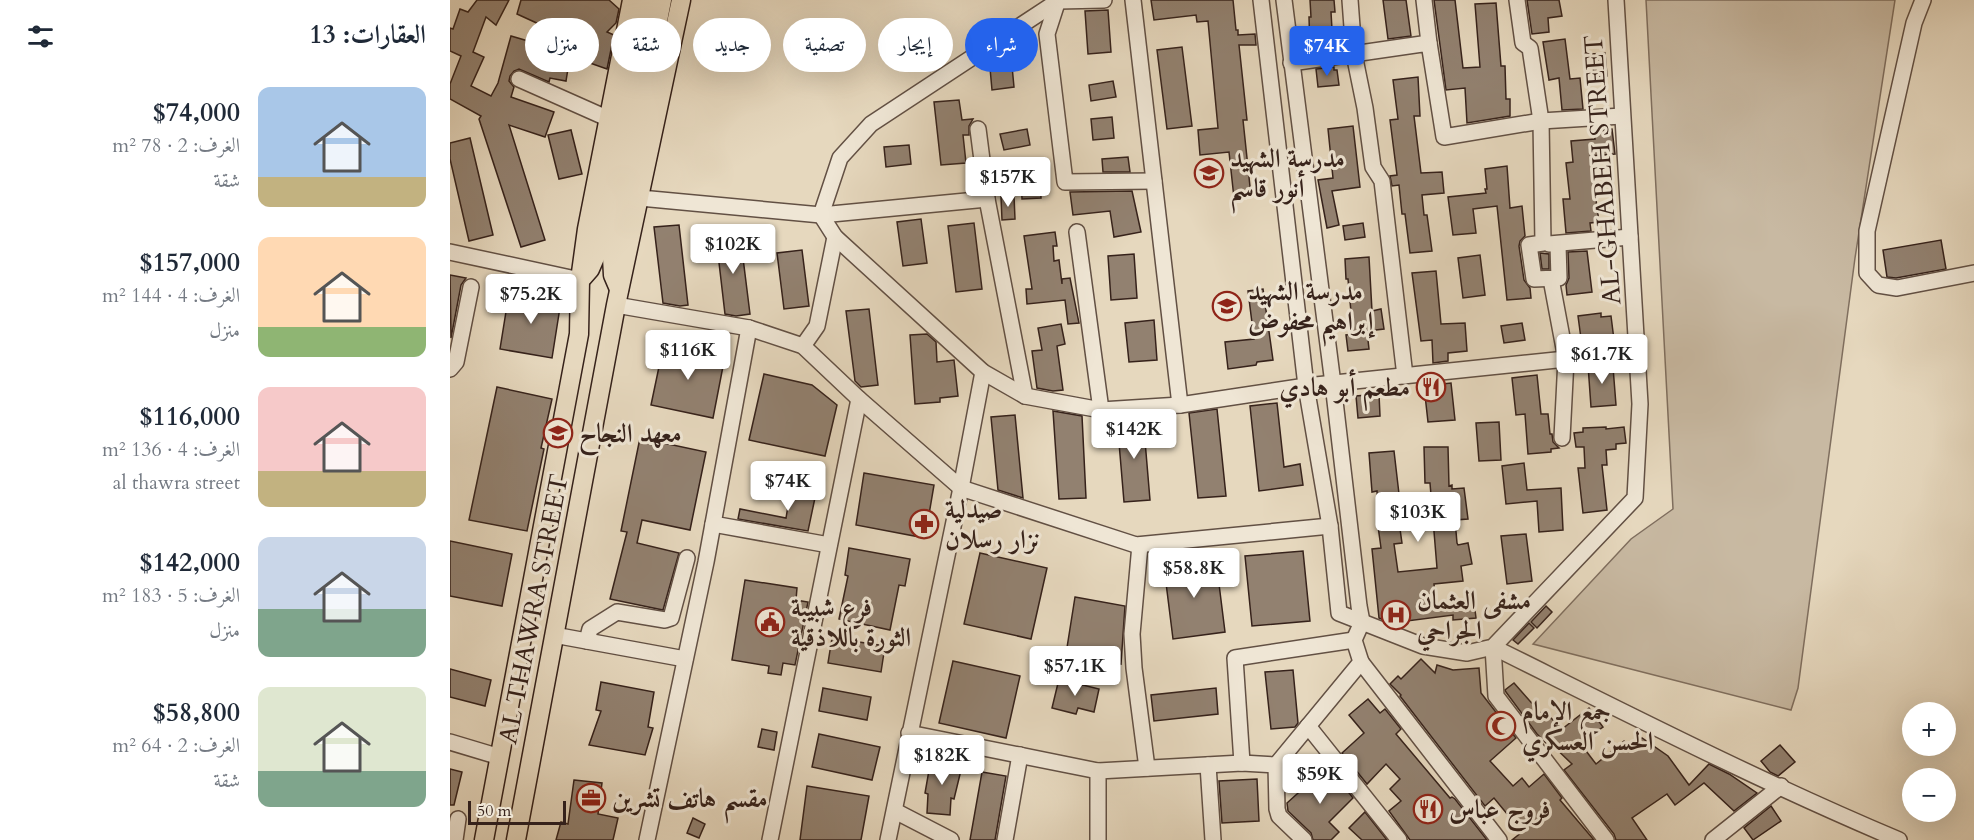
<!DOCTYPE html>
<html lang="ar">
<meta charset="utf-8">
<style>
body{margin:0;font-family:Cardo,Amiri,serif;background:#f6f6f7;color:#1f2937;direction:rtl;height:100vh;display:flex;flex-direction:column;font-size:22px;white-space:nowrap}
*{box-sizing:border-box;margin:0}
p{font-size:20px;color:#747a83}
.icon{flex:none;width:33px;height:33px;fill:none;stroke:currentColor;stroke-width:2;stroke-linecap:round;stroke-linejoin:round}
.map{position:relative;flex:1;overflow:hidden;direction:ltr}
.sheet{display:flex;flex-direction:column;background:#fff;width:450px}
.sheet>*{flex:none}
.banner{position:absolute;left:18px;top:18px;width:570px;height:54px;direction:rtl;display:flex;gap:12px}
.buttons{position:absolute;left:1452px;top:702px;display:grid;gap:12px}
.buttons a{display:grid;place-items:center;width:54px;height:54px;border-radius:50%;background:#fff;box-shadow:0 6px 24px #0002;font-size:30px}
.scale{position:absolute;left:18px;bottom:15px;width:98px;box-sizing:border-box;padding-left:6px;border:3px solid #36221b;border-top:0;font-size:16px;line-height:21px;white-space:nowrap;color:#36221b;-webkit-text-stroke:4px #efe6d5;paint-order:stroke}
.price{position:absolute;translate:-50% -51px;padding:0 14px;border-radius:6px;background:#fff;color:#222;font-size:20px;line-height:39px;filter:drop-shadow(0 2px 3px #0008)}
.price::after{content:'';position:absolute;left:50%;top:36px;width:18px;height:14px;margin-left:-9px;background:inherit;clip-path:polygon(0 0,100% 0,50% 100%)}
.price.current{background:#2563eb;color:#fff}
ul{padding:0;list-style:none}
li{display:flex;align-items:center;gap:18px;height:150px;padding:0 24px}
li span{display:grid;place-items:center;flex:none;width:168px;height:120px;border-radius:12px;color:#555}
li>.icon{margin-inline-start:auto}
span .icon{width:72px;height:72px;fill:#fffc;stroke-width:1}
li b{font-size:26px}
h2{display:flex;justify-content:space-between;align-items:center;height:72px;padding:0 24px;font-size:26px}
.pill{padding:0 21px;border-radius:27px;background:#fff;box-shadow:0 6px 24px #0002;font-size:21px;line-height:54px}
.pill.current{background:#2563eb;color:#fff}
main{display:flex;flex:1;min-height:0}
.map>svg:first-child{display:block}
.green{fill:#c8b9a2;stroke:#7f6e5e;stroke-width:1.5}
.building{fill:#928170;stroke:#36221b;stroke-width:1.5}
.lines{fill:none;stroke-linecap:round;stroke-linejoin:round}
.minor-casing{stroke:#625044;stroke-width:18}
.major-casing{stroke:#36221b;stroke-width:21}
.minor{stroke:#efe6d5;stroke-width:15}
.major{stroke:#e6d8be;stroke-width:18}
.labels{text-anchor:middle;stroke-width:6;stroke-linejoin:round;paint-order:stroke}
.poi-label{font-size:26px;font-weight:bold;fill:#36221b;stroke:#efe6d5;text-anchor:start}
.street-label{font-size:26px;fill:#36221b;stroke:#efe6d5}
</style>
<main>
<div class="map">
<svg width="1524" height="840" viewBox="0 0 1524 840">
<rect width="100%" height="100%" fill="#e6d8be"/>
<filter id="stains"><feTurbulence type="fractalNoise" baseFrequency=".00333" numOctaves="4"/><feColorMatrix values="0 0 0 0 .2 0 0 0 0 .09 0 0 0 0 .02 0 0 0 .5 -.17"/></filter>
<radialGradient id="worn" r=".72"><stop offset=".6" stop-color="#630" stop-opacity="0"/><stop offset="1" stop-color="#630" stop-opacity=".3"/></radialGradient>
<path class="green" d="M1196,0H1445L1405,258L1348,688L1341,710L1083,644L1181,539L1223,509Z"/>
<g class="building">
<path d="M27,0H59L46,25L36,17L23,52L34,57L21,86L41,96L48,83L61,36L85,43L91,25L67,14L71,0H159L169,9L166,23L157,32L164,35L157,69L120,56L116,81L100,78L99,82L69,69L64,71L60,76L59,81L64,87L61,97L104,112L95,137L59,125L95,240L71,247L29,119L31,116L0,99V84L11,56L0,51V28L3,29L10,9L18,12Z"/>
<path d="M701,0H783L786,30H788V35L805,34L806,45H789L797,120H793L801,196L784,198L779,152L750,155L748,130L768,128L758,21L747,22L746,15L704,20Z"/>
<path d="M860,0H884L885,12H881L883,47L860,50L859,17H861Z"/>
<path d="M933,0H956L961,36L938,39Z"/>
<path d="M984,0H1005L1013,68L1030,67L1025,4L1046,3L1051,66H1055L1056,99H1060V116L1017,123L1015,88L996,90Z"/>
<path d="M1077,0H1109L1112,16L1098,18L1099,32L1082,34Z"/>
<path d="M658,10L661,52L638,54L635,11Z"/>
<path d="M1115,39L1120,79L1130,78L1133,109L1112,110L1109,78L1099,80L1093,42Z"/>
<path d="M732,47L742,126L717,129L707,50Z"/>
<path d="M1155,53L1157,76L1144,77L1142,54Z"/>
<path d="M562,66L564,87L542,90L540,68Z"/>
<path d="M884,67V70H887L889,85L868,87L866,69Z"/>
<path d="M968,77L970,116H964L971,173L992,172L994,193L972,195L974,215H977L982,251L960,253L955,214H952L949,185L942,186L940,176L947,175L940,120L948,119L943,80Z"/>
<path d="M663,81L666,97L641,101L639,85Z"/>
<path d="M509,100L512,120L523,119L519,126V135H513L516,163L491,165L484,102Z"/>
<path d="M662,117L664,138L643,140L641,119Z"/>
<path d="M903,126L910,187L882,191L889,225L877,228L868,180L883,178L878,129Z"/>
<path d="M577,129L580,145L554,150L550,134Z"/>
<path d="M1162,129L1165,154L1140,156L1149,222L1140,223L1141,231L1116,233L1113,199H1120L1116,163L1123,162L1121,141L1145,139L1144,131Z"/>
<path d="M121,130L132,174L109,179L98,135Z"/>
<path d="M20,138L43,235L19,241L0,159V143Z"/>
<path d="M459,145L461,164L436,167L434,147Z"/>
<path d="M678,157L680,172H653L652,159Z"/>
<path d="M1057,166L1060,208L1072,206L1075,236L1070,241L1069,246L1074,280L1080,288L1081,298L1057,300L1047,206L1023,209L1026,233L1003,235L998,197L1036,193L1035,189H1037L1035,169Z"/>
<path d="M590,175L591,198L572,199L571,176Z"/>
<path d="M682,191L691,232L664,237L660,211L623,215L620,192Z"/>
<path d="M564,196L565,219L552,220L551,197Z"/>
<path d="M471,219L477,263L453,266L447,222Z"/>
<path d="M524,223L532,289L506,292L498,226Z"/>
<path d="M913,223L915,237L895,240L893,226Z"/>
<path d="M229,225L238,305L230,306L213,303L204,227Z"/>
<path d="M605,232L607,246H603L604,261L609,260L612,284V279L620,278L629,323L618,324L615,300L577,304L576,289H582L574,236Z"/>
<path d="M290,234L300,314L286,316L275,314L266,237Z"/>
<path d="M1491,240L1496,269L1446,278L1437,277L1433,250Z"/>
<path d="M352,250L359,306L334,309L327,253Z"/>
<path d="M1137,251L1142,292L1117,295L1116,285L1119,278L1118,252Z"/>
<path d="M1090,253L1099,254V269H1092Z"/>
<path d="M684,254L687,298L661,300L658,256Z"/>
<path d="M1030,255L1035,295L1013,298L1008,258Z"/>
<path d="M919,257L922,311L931,309L934,329L917,331L919,349L898,351L896,335L903,334L898,279H896L895,259Z"/>
<path d="M986,271L991,324L1015,323L1017,351L998,353V361L983,363L982,340L971,341L962,273Z"/>
<path d="M0,275L16,278L11,285L1,338Z"/>
<path d="M813,289L823,360L807,362L806,365L778,369L775,342L804,339L798,291Z"/>
<path d="M59,293L111,301L102,358L50,349Z"/>
<path d="M419,309L428,385L411,387L405,381L396,311Z"/>
<path d="M1151,313V317L1161,316L1164,340L1132,346L1128,316Z"/>
<path d="M704,320L707,360L679,362L675,323Z"/>
<path d="M1072,323L1075,340L1054,343L1051,326Z"/>
<path d="M611,324L615,344L607,346L613,390L603,391L587,388L582,351L592,350L588,328Z"/>
<path d="M477,334L486,342L487,362L504,360L508,396L490,398V402L465,404L460,335Z"/>
<path d="M214,343L275,356L263,418L201,405Z"/>
<path d="M1156,362L1157,368L1163,367L1166,405L1141,407L1138,365Z"/>
<path d="M314,374L362,385L387,405L375,456L299,440Z"/>
<path d="M1087,375L1091,414H1098L1100,434H1102L1103,442L1109,448L1101,449V452L1078,454L1075,414L1066,415L1062,378Z"/>
<path d="M1001,383L1005,420L978,422L974,386Z"/>
<path d="M47,387L102,399L91,448L94,449L77,531L19,520Z"/>
<path d="M929,394L930,416L908,418L906,396Z"/>
<path d="M827,403L834,467L850,464L853,485L809,491L800,406Z"/>
<path d="M767,409L776,496L748,498L739,413Z"/>
<path d="M603,411L632,416L636,498L609,499Z"/>
<path d="M565,415L573,498L548,490L541,417Z"/>
<path d="M693,417L700,500L674,502L667,419Z"/>
<path d="M1049,422L1051,460L1029,461L1026,423Z"/>
<path d="M1156,427V429L1174,427L1176,443L1166,444V449L1156,450L1157,465H1152L1157,510L1133,513L1128,468H1135L1134,447H1126L1124,433L1133,432V428Z"/>
<path d="M190,438L256,452L240,530L192,520L187,543L229,553L213,610L160,599L177,532L171,531Z"/>
<path d="M974,447H998L999,486L1002,485V489L1014,488L1018,519L1005,520L1007,543L1008,545L1018,543L1022,564L1011,566L1013,581L984,584L986,606L1024,602L1026,618L1003,620V615L941,623L929,618L922,549L931,548L928,526H929L927,491L922,492L919,453L944,451L949,494L950,507L947,508L952,543L944,544L948,572L987,568L980,483H975Z"/>
<path d="M1074,463L1077,490L1111,488L1113,530L1089,532L1087,501L1056,504L1052,466Z"/>
<path d="M414,473L484,485L475,538L406,525Z"/>
<path d="M341,488L366,493L358,531L288,519L290,509L336,518Z"/>
<path d="M1076,534L1082,581L1057,584L1051,536Z"/>
<path d="M0,541L62,554L52,606L0,596Z"/>
<path d="M399,548L460,559L455,586L449,585L440,630L389,619L398,576L395,575Z"/>
<path d="M853,551L860,621L802,626L795,556Z"/>
<path d="M530,553L597,568L581,639L514,624Z"/>
<path d="M766,560L775,632L723,639L714,567Z"/>
<path d="M295,580L347,588L346,600L358,602L345,665L333,663L331,675L318,673L319,666L282,660Z"/>
<path d="M625,597L675,606L671,664L616,654Z"/>
<path d="M1096,606L1102,612L1087,628L1081,622Z"/>
<path d="M1079,623L1084,628L1068,644L1063,640Z"/>
<path d="M382,638L435,646L431,672L378,663Z"/>
<path d="M971,659L985,673L987,665L1003,670L1029,668L1031,693L1066,738L1040,761L1063,786L1072,778L1079,787L1094,774L1112,798L1110,800L1144,840H1062L1072,832L1044,798L1035,806L950,696L951,695L940,684L948,676L951,679Z"/>
<path d="M503,661L570,676L556,738L489,723Z"/>
<path d="M0,669L41,680L35,706L0,697Z"/>
<path d="M843,670L848,723L845,727L821,729L815,672Z"/>
<path d="M609,679L649,689L644,712L628,708L626,714L602,708Z"/>
<path d="M151,682L204,692L198,727L203,728L195,755L139,745L151,711L146,710Z"/>
<path d="M1064,683L1094,717L1097,714L1112,729L1139,708L1153,727L1136,739L1139,741L1133,747L1146,764L1174,741L1180,749L1192,738L1218,756L1239,785L1259,764L1279,774L1307,793L1284,811L1254,783L1225,805L1217,794L1182,818L1197,840H1166L1164,834L1114,770L1122,764L1099,742L1097,744L1087,734L1056,692L1055,690Z"/>
<path d="M373,688L421,697L417,720L369,711Z"/>
<path d="M766,688L768,714L704,721L701,695Z"/>
<path d="M918,699L930,713L935,709L951,729L946,734L1000,798L1002,797L1005,799L1037,840H960L939,811L951,801L940,789L950,779L936,764L917,784L892,753L914,733L899,715Z"/>
<path d="M312,729L327,732L324,750L308,747Z"/>
<path d="M369,734L430,747L422,780L362,767Z"/>
<path d="M1330,745L1345,762L1328,776L1320,772L1311,761Z"/>
<path d="M481,759L512,766L504,799L501,798L500,815L477,813L478,794L475,793Z"/>
<path d="M878,766L903,798L879,822L889,832L881,840H863L861,833L838,811L837,803Z"/>
<path d="M0,769L12,772L4,805H0Z"/>
<path d="M532,772L556,776L545,840H520Z"/>
<path d="M807,779L809,821L772,823L769,781Z"/>
<path d="M124,780L152,783L148,814L168,818L163,840H106L111,822L118,824Z"/>
<path d="M357,786L419,796L411,840H350Z"/>
<path d="M1321,806L1331,821L1303,840L1294,828Z"/>
<path d="M915,812L937,840H912L899,828Z"/>
<path d="M243,818L255,824L249,838L237,833Z"/>
</g>
<g class="lines">
<g class="minor-casing">
<g id="minor">
<path d="M608,0L597,34L615,182L704,181"/>
<path d="M654,0L608,1L421,124L390,158L371,215L385,237L533,372L575,396L651,410L730,405L856,386L1116,359L1187,346"/>
<path d="M683,0L730,405"/>
<path d="M811,0L856,386L880,526L889,613L912,622L909,606L883,384L834,0"/>
<path d="M900,0L904,54L915,108L923,167L932,181L955,376"/>
<path d="M974,0L979,43"/>
<path d="M1067,0L1073,43L1080,48L1091,121L1093,243L1079,245L1084,279L1109,278L1108,245"/>
<path d="M1473,0L1464,23L1417,231V273L1428,285L1447,288L1524,273"/>
<path d="M841,63L979,43L994,137L1091,121L1172,116"/>
<path d="M69,79L159,119"/>
<path d="M528,129L537,199L575,396"/>
<path d="M190,198L371,215L537,199"/>
<path d="M627,232L651,410"/>
<path d="M1099,244L1180,237"/>
<path d="M0,252L130,280"/>
<path d="M1101,279L1116,359L1112,438"/>
<path d="M166,305L299,328L353,346L409,399L511,488L686,545L880,526"/>
<path d="M353,346L367,326L385,237"/>
<path d="M0,369L6,362L21,287"/>
<path d="M263,524L379,545"/>
<path d="M690,545L682,634L684,668L697,768"/>
<path d="M104,635L235,659"/>
<path d="M137,641L140,629L167,612L215,620L221,618L237,558"/>
<path d="M1043,647C1178,714 1311,782 1449,840"/>
<path d="M1043,647L1046,696L1156,840"/>
<path d="M911,662L1049,840"/>
<path d="M858,726L949,840"/>
<path d="M459,733L648,771L792,763L826,765"/>
<path d="M0,742L50,757"/>
<path d="M792,763L785,658L904,640"/>
<path d="M758,765L763,840"/>
<path d="M648,771V840"/>
<path d="M445,811L501,840"/>
<path d="M5,840L8,819"/>
<path d="M197,840L256,562L299,328"/>
<path d="M320,840L409,399"/>
<path d="M438,840L511,488L533,372"/>
<path d="M555,840L570,755"/>
<path d="M854,840L829,816L827,809L826,765L911,662L904,640L912,622L973,646L1017,653L1043,647L1185,498L1190,404L1166,0"/>
<path d="M1263,840L1331,786"/>
</g>
</g>
<g class="major-casing">
<g id="major">
<path d="M133,277L140,269L147,253L198,0"/>
<path d="M169,289L163,275L162,257L212,0"/>
<path d="M34,840L129,334L130,280L137,229L182,0"/>
<path d="M66,840L166,305L231,0"/>
</g>
</g>
<use href="#minor" class="minor"/>
<use href="#major" class="major"/>
</g>
<defs>
<g id="school-ring" transform="scale(1.5)"><circle r="9.5" fill="#efe6d5" stroke="#8f2418" stroke-width="1.5"/><path d="M0-5L7-2L0 1L-7-2ZM-4 1L0 2.5L4 1V4Q0 6-4 4Z" fill="#8f2418"/></g>
<g id="restaurant-ring" transform="scale(1.5)"><circle r="9.5" fill="#efe6d5" stroke="#8f2418" stroke-width="1.5"/><path d="M-5-6h1v4h1v-4h1v4h1v-4h1v5L-1.5 .5V6h-2V.5L-5-1ZM5-6V6H3V1.5H1.5Q1.5-4 5-6Z" fill="#8f2418"/></g>
<g id="pharmacy-ring" transform="scale(1.5)"><circle r="9.5" fill="#efe6d5" stroke="#8f2418" stroke-width="1.5"/><path d="M-2-6h4v4h4v4h-4v4h-4v-4h-4v-4h4Z" fill="#8f2418"/></g>
<g id="hospital-ring" transform="scale(1.5)"><circle r="9.5" fill="#efe6d5" stroke="#8f2418" stroke-width="1.5"/><path d="M-5-5h3v3.5h4V-5h3V5h-3V1.5h-4V5h-3Z" fill="#8f2418"/></g>
<g id="civic-ring" transform="scale(1.5)"><circle r="9.5" fill="#efe6d5" stroke="#8f2418" stroke-width="1.5"/><path d="M-.6-6.5H3V-4.5H.6V-3L4-1V1h2V6H-6V1h2V-1L-.6-3ZM-1.2 2.5V6h2.4V2.5Z" fill="#8f2418"/></g>
<g id="mosque-ring" transform="scale(1.5)"><circle r="9.5" fill="#efe6d5" stroke="#8f2418" stroke-width="1.5"/><path d="M3.5-4.9A6 6 0 1 0 3.5 4.9A5 5 0 1 1 3.5-4.9Z" fill="#8f2418"/></g>
<g id="office-ring" transform="scale(1.5)"><circle r="9.5" fill="#efe6d5" stroke="#8f2418" stroke-width="1.5"/><path d="M-6-3h4V-5.5h4V-3h4V5H-6ZM-1-4.5V-3h2v-1.5ZM-6 0V1H6V0Z" fill="#8f2418"/></g>
</defs>
<g fill-rule="evenodd">
<use href="#school-ring" x="759" y="173"/>
<use href="#school-ring" x="777" y="306"/>
<use href="#restaurant-ring" x="981" y="387"/>
<use href="#school-ring" x="108" y="433"/>
<use href="#pharmacy-ring" x="474" y="524"/>
<use href="#hospital-ring" x="946" y="615"/>
<use href="#civic-ring" x="320" y="622"/>
<use href="#mosque-ring" x="1051" y="726"/>
<use href="#office-ring" x="141" y="798"/>
<use href="#restaurant-ring" x="978" y="809"/>
</g>
<g class="labels">
<g class="poi-label">
<text x="780" y="167">مدرسة الشهيد<tspan x="780" dy="30">أنور قاسم</tspan></text>
<text x="798" y="300">مدرسة الشهيد<tspan x="798" dy="30">إبراهيم محفوض</tspan></text>
<text x="960" y="396" text-anchor="end">مطعم أبو هادي</text>
<text x="129" y="442">معهد النجاح</text>
<text x="495" y="518">صيدلية<tspan x="495" dy="30">نزار رسلان</tspan></text>
<text x="967" y="609">مشفى العثمان<tspan x="967" dy="30">الجراحي</tspan></text>
<text x="341" y="616">فرع شبيبة<tspan x="341" dy="30">الثورة باللاذقية</tspan></text>
<text x="1072" y="720">جمع الإمام<tspan x="1072" dy="30">الحسن العسكري</tspan></text>
<text x="162" y="807">مقسم هاتف تشرين</text>
<text x="999" y="818">فروج عباس</text>
</g>
<g class="street-label">
<text transform="translate(1152 170) rotate(-94)" y="9">AL-GHABEH STREET</text>
<text transform="translate(83 609) rotate(-79)" y="9">AL THAWRA STREET</text>
</g>
</g>
<rect width="100%" height="100%" filter="url(#stains)"/>
<rect width="100%" height="100%" fill="url(#worn)"/>
</svg>
<div class="buttons">
<a>+</a>
<a>−</a>
</div>
<div class="scale">50 m</div>
<b class="price current" style="left:877px;top:77px">$74K</b>
<b class="price" style="left:558px;top:208px">$157K</b>
<b class="price" style="left:283px;top:275px">$102K</b>
<b class="price" style="left:81px;top:325px">$75.2K</b>
<b class="price" style="left:238px;top:381px">$116K</b>
<b class="price" style="left:1152px;top:385px">$61.7K</b>
<b class="price" style="left:684px;top:460px">$142K</b>
<b class="price" style="left:338px;top:512px">$74K</b>
<b class="price" style="left:968px;top:543px">$103K</b>
<b class="price" style="left:744px;top:599px">$58.8K</b>
<b class="price" style="left:625px;top:697px">$57.1K</b>
<b class="price" style="left:492px;top:786px">$182K</b>
<b class="price" style="left:870px;top:805px">$59K</b>
<div class="banner">
<a class="pill current">شراء</a>
<a class="pill">إيجار</a>
<a class="pill">تصفية</a>
<a class="pill">جديد</a>
<a class="pill">شقة</a>
<a class="pill">منزل</a>
</div>
</div>
<section class="sheet">
<h2>العقارات: 13<svg class="icon" aria-label="filters" viewBox="0 0 24 24"><path d="M4 7h16M4 17h16"/><circle cx="9" cy="7" r="2"/><circle cx="15" cy="17" r="2"/></svg></h2>
<ul>
<li><span style="background:linear-gradient(#a9c7e8 75%,#c2b280 0)"><svg class="icon" aria-label="home" viewBox="0 0 24 24"><path d="M3 11l9-7 9 7M6 9v11h12V9"/></svg></span><div><b>$74,000</b><p>الغرف: 2 · 78 m²</p><p>شقة</p></div></li>
<li><span style="background:linear-gradient(#ffd9b3 75%,#8fb573 0)"><svg class="icon" aria-label="home" viewBox="0 0 24 24"><path d="M3 11l9-7 9 7M6 9v11h12V9"/></svg></span><div><b>$157,000</b><p>الغرف: 4 · 144 m²</p><p>منزل</p></div></li>
<li><span style="background:linear-gradient(#f6c9c9 70%,#c2b280 0)"><svg class="icon" aria-label="home" viewBox="0 0 24 24"><path d="M3 11l9-7 9 7M6 9v11h12V9"/></svg></span><div><b>$116,000</b><p>الغرف: 4 · 136 m²</p><p>al thawra street</p></div></li>
<li><span style="background:linear-gradient(#c9d6e8 60%,#7fa58c 0)"><svg class="icon" aria-label="home" viewBox="0 0 24 24"><path d="M3 11l9-7 9 7M6 9v11h12V9"/></svg></span><div><b>$142,000</b><p>الغرف: 5 · 183 m²</p><p>منزل</p></div></li>
<li><span style="background:linear-gradient(#dfe7d0 70%,#7fa58c 0)"><svg class="icon" aria-label="home" viewBox="0 0 24 24"><path d="M3 11l9-7 9 7M6 9v11h12V9"/></svg></span><div><b>$58,800</b><p>الغرف: 2 · 64 m²</p><p>شقة</p></div></li>
</ul>
</section>
</main>
